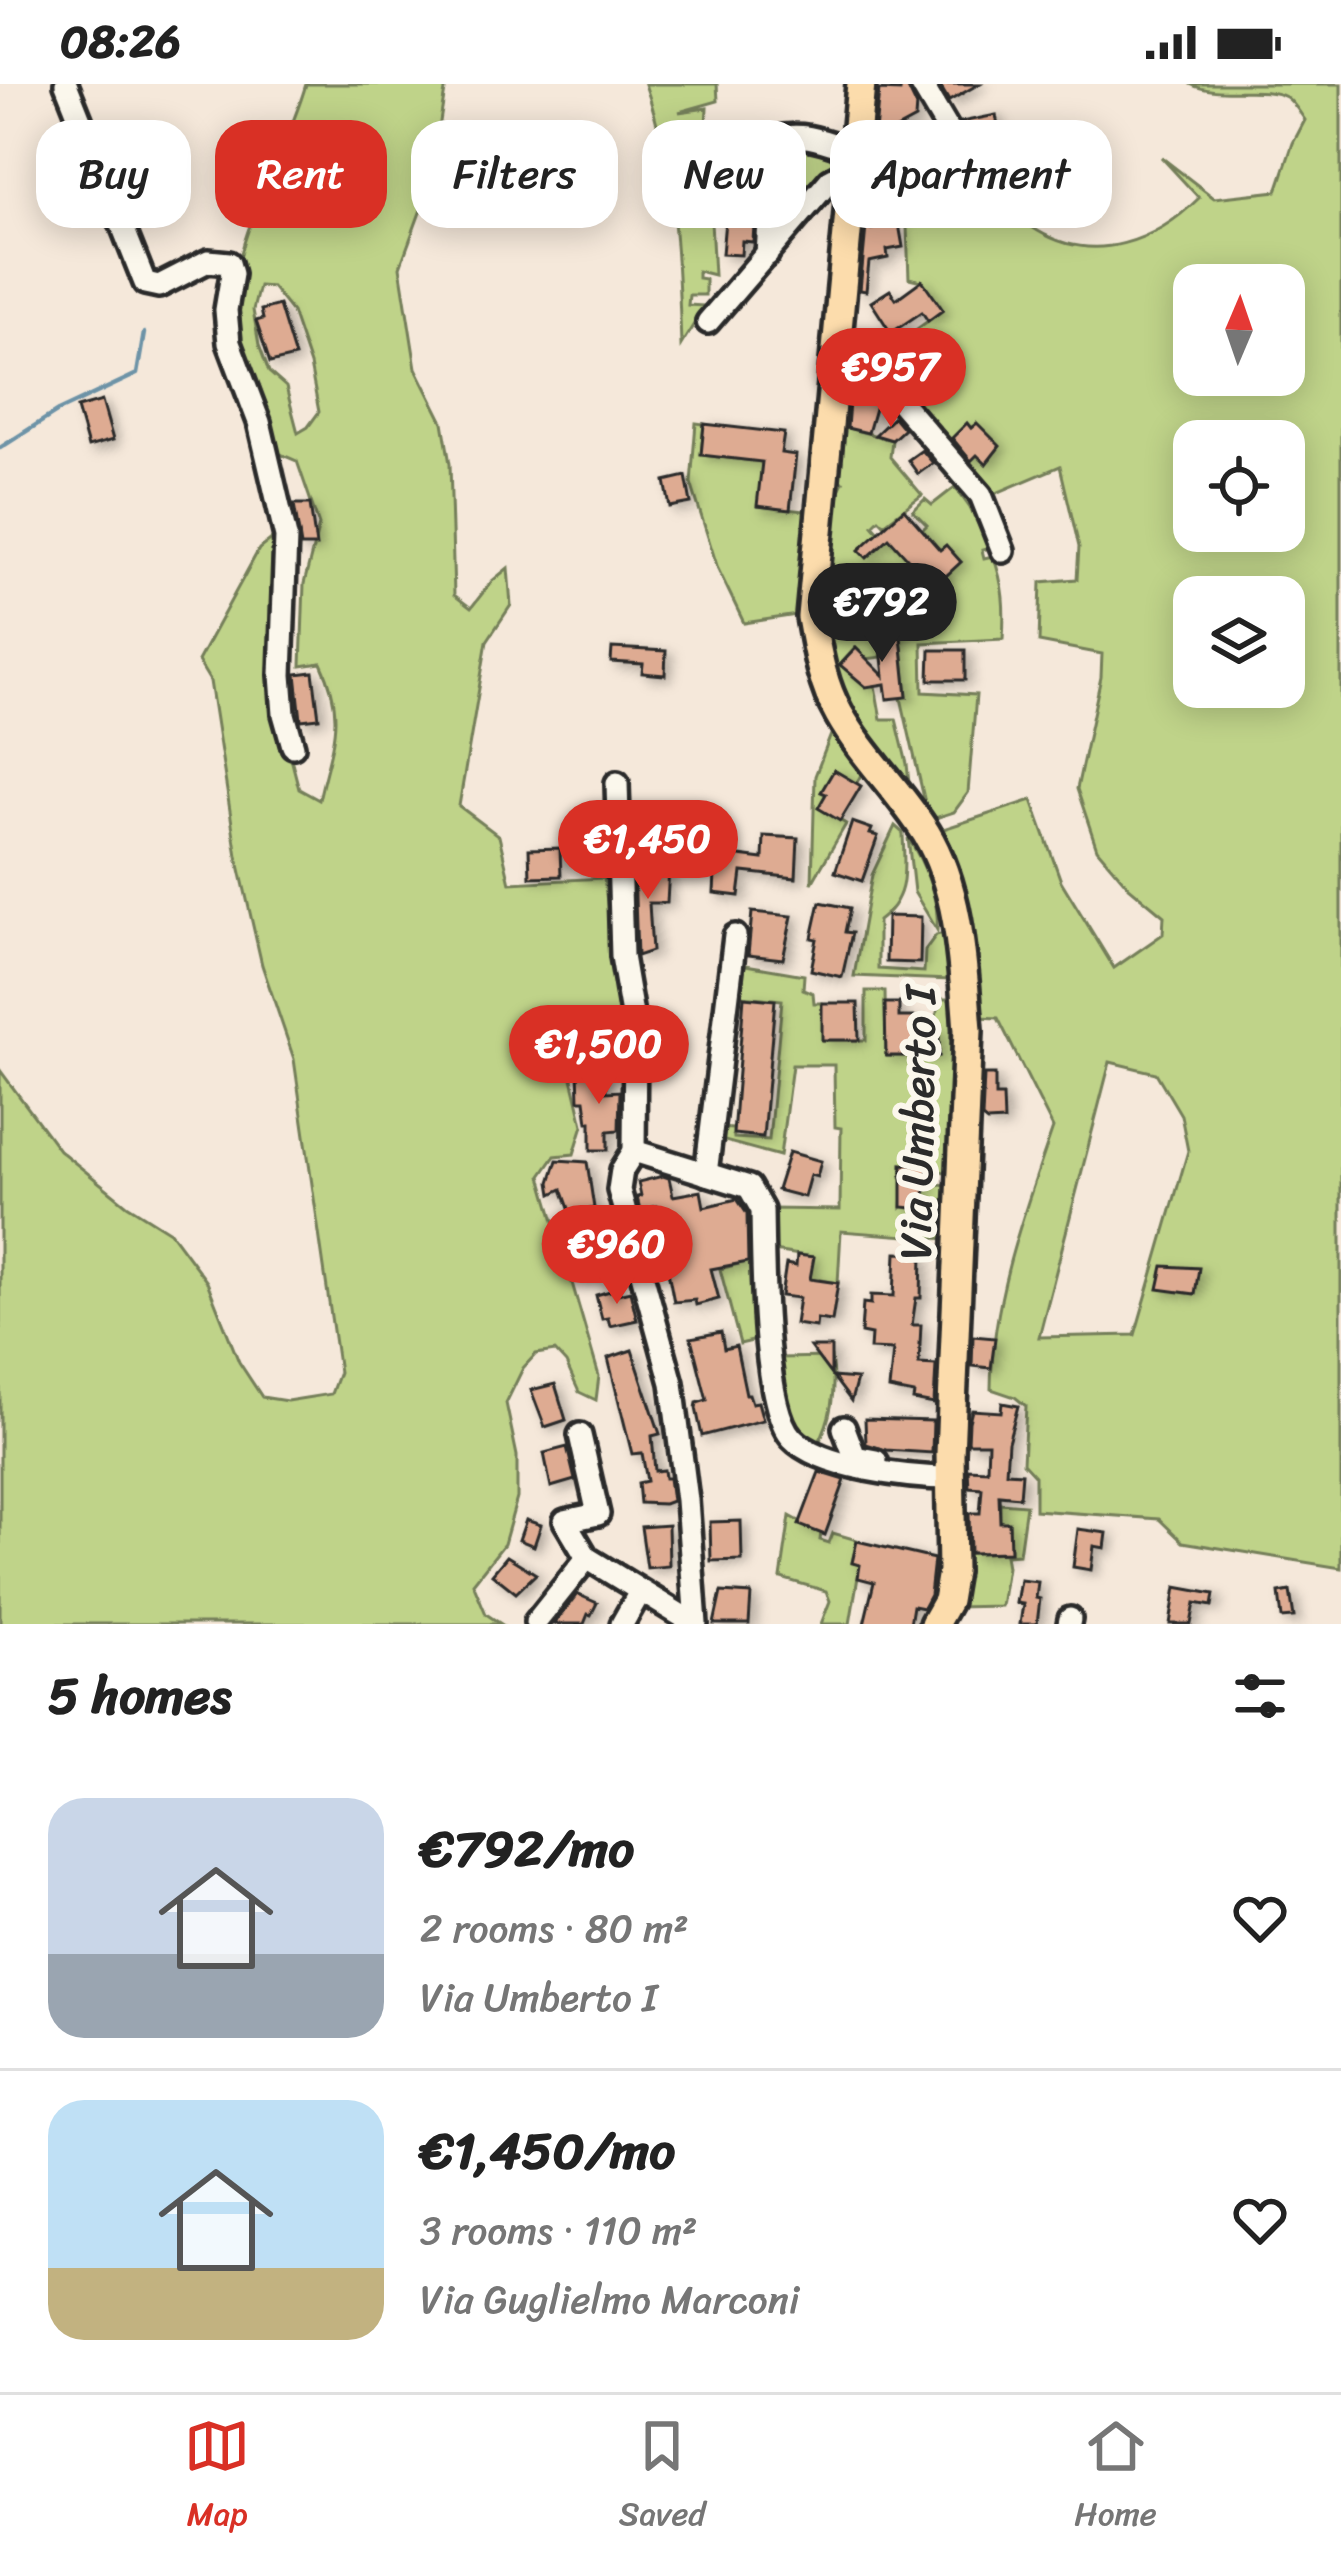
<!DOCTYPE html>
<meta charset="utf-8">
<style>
body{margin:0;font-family:Sriracha,sans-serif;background:#f6f6f6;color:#222;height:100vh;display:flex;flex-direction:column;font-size:45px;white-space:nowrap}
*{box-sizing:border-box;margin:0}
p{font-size:39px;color:#767676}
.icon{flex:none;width:66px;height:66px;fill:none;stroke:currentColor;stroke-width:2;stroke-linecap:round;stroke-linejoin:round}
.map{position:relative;height:1540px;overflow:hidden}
.drawer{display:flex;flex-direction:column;background:#fff;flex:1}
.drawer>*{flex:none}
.hud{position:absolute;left:36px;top:36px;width:1269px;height:108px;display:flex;gap:24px}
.needle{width:78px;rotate:2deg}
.buttons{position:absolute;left:1173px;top:180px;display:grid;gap:24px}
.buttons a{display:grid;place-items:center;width:132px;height:132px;border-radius:24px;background:#fff;box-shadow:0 6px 30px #0003;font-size:60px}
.price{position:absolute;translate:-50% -102px;padding:0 27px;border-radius:42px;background:#d93025;color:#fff;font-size:39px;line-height:78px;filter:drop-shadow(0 3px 6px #0008)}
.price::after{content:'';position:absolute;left:50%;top:72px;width:36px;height:27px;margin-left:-18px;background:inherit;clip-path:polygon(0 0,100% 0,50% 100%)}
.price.current{background:#222;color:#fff}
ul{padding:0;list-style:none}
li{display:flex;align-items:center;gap:36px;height:300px;padding:0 48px}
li+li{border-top:3px solid #e0e0e0}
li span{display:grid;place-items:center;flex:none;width:336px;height:240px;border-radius:36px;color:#555}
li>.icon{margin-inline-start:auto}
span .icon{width:144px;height:144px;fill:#fffc;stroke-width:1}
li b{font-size:51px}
h2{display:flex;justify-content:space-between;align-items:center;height:144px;padding:0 48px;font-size:51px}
.pill{padding:0 42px;border-radius:36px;background:#fff;box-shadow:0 6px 30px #0003;font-size:42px;line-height:108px}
.pill.current{background:#d93025;color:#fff}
.status{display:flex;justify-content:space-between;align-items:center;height:84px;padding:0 60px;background:#fff;direction:ltr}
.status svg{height:33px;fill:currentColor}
.tab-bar{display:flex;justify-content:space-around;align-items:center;height:168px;border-top:3px solid #e0e0e0;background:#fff;font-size:33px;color:#767676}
.tab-bar a{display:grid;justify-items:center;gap:6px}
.tab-bar .current{color:#d93025}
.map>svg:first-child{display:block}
.green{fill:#bfd389;stroke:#757f5a;stroke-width:3;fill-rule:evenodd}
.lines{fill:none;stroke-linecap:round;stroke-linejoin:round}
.stream{stroke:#6d93a7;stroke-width:4.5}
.building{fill:#deab92;stroke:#2b2b2b;stroke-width:3;filter:url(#shadow)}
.minor-casing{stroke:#2b2b2b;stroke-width:30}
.major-casing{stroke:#2b2b2b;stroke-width:36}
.minor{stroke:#fbf7ec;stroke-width:21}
.major{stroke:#fcdcac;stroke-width:27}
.labels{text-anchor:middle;stroke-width:12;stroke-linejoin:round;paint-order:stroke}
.street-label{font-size:45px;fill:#2b2b2b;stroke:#fbf7ec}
</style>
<div class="status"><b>08:26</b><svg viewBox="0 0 49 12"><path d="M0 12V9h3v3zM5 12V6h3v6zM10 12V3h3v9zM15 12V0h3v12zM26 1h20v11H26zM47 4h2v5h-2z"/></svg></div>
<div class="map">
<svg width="1341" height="1540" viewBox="0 0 1341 1540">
<defs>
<filter id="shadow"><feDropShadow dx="6" dy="4" stdDeviation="6" flood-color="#0004"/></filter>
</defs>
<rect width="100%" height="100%" fill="#f5e8da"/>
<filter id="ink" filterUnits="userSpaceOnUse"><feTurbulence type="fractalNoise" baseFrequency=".00833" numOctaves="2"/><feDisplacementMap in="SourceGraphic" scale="24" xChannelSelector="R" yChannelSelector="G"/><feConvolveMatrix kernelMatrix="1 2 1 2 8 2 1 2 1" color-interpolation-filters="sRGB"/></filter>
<g filter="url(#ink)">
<g class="green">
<path d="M306,0H446L430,101L400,183L416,284L443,338L450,380L454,511L471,524L492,497L508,484L511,521L487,557L459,722L499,752L510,799L604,794L629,996L610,984L570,986L583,1041L574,1070L555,1072L541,1092L599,1292L596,1316L579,1308L566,1279L555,1267L536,1270L523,1284L506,1319L517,1372V1414L504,1460L473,1499L486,1530L501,1540H0V986L59,1066L127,1121L170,1148L207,1198L239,1278L262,1313L287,1317L331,1310L339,1288L294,975L262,881L237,772L210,597L198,577L259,465L274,453L280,473L279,628L299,705L319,716C331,661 347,634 321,579L301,582L304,500L319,441L297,377L278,369C262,333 242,295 235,256C219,168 283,82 306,0ZM259,202L272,203L292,228L310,281L319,328L308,343L298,349L286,303L269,288L259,261L253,226Z"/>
<path d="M645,0H717L718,17L679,28L707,24L703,91H689L711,138L714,191L698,187V194L705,195V211H689L688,221L705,222L681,261C678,171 675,86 645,0Z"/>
<path d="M1190,0H1341V1484L1183,1458L1159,1435L1035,1426V1392L1023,1379L1026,1322L1015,1313L991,1305C992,1214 1024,1128 1053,1044L998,934L979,933L937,747L1032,716L1061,797L1114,884L1163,850L1164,832L1129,803L1097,765L1077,705L1101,593L1102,570L1039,558L1041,498L1077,495L1079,463L1060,382L992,411L855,257L859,246L875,262L903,255L942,227L922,197L909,194L907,143L914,123L918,86C954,85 963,92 985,119L984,94C1000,112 1017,135 1038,147C1095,181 1156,157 1199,114L1161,73L1214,114L1277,107L1293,59L1305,36C1300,29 1293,17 1286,13C1262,0 1219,15 1190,0ZM1194,201H1284V291H1194ZM1194,357H1284V447H1194ZM1194,513H1284V603H1194ZM1110,978L1156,989L1181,1031L1188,1067L1135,1251L1039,1253Z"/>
<path d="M785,59L828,67L834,80L773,151L780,64Z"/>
<path d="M696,339L704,340L701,371L762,378L758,422L805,427L797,531L744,539L718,485L691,399Z"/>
<path d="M830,339L892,356L890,373L922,411L884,440L879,435L873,441L879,448L874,452L881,461L889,454L918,482L905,494L923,513L961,478L940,466L922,446L927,441L913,427L925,415L932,421L955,403L970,424L990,464L982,466L984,474L993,472C1004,500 1005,525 1003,555L922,559L923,608L976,611L968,709L954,728L929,736L901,614L907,612L900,543L879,545L882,573L866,575L855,564L840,581L875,602L881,635H896L907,680L911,719L853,642L820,565L825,435L843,398L823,394Z"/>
<path d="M832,648L863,687L856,700L834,686L822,707L826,710L819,724L846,740L812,799L815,692Z"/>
<path d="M895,742L903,749C904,785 910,814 878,837V885L924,888L925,866L936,851L944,849L950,896L854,892L872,791Z"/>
<path d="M908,754C924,778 940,816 937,846L914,808Z"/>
<path d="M734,879L804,891L803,905L813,909L814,919H822L823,956H866V907H885L886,972H939V945H931L942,915H951L950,1089L903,1080L901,1093L904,1095L902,1123L926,1099L949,1101L946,1155L841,1147L838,1199L820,1196L818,1202L809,1201L813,1173L773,1167L772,1125L840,1126L841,1044L835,1043L834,981H792L780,1072L717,1055L718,1044L733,1045L734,1054L769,1056L782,916L731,911Z"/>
<path d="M757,1175L761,1255L740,1260L720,1185Z"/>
<path d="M831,1273C836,1304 832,1335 817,1362L797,1352L782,1313L779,1274Z"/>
<path d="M1000,1419L1026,1421L1019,1470L1005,1471L1007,1483L1001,1522L954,1523V1470L1010,1468L1009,1439L1000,1438Z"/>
<path d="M790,1432L821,1449L820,1456L829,1459L833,1449L857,1456L852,1478L860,1481L850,1540H821L830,1517L826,1507L781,1494Z"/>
</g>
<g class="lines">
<path class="stream" d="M0,364L58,327L137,290L144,249"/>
</g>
<g class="building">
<path d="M901,0H906L916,21L915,35L880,54L920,46V55H935V70L910,71L908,107L874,105L872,145L899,140L903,163L887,166L888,174L869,178L866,207L860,206L879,6L900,7Z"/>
<path d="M939,0H979L949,17Z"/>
<path d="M996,31L1007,86L990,90L984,62L976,63L961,38Z"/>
<path d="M743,51L759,52L753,158L742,157L741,171L722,170L732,57L742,58Z"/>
<path d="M922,196L943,226L928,237L922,228L891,249L871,218L890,206L896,215Z"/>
<path d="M279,221L295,273L270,279L256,237L263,235L261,226Z"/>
<path d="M862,301L878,314L868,349L847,344L850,305L860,308Z"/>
<path d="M102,317L113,356L88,363L77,324Z"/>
<path d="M894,333L904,345L892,356L875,351Z"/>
<path d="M967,339L971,344L977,339L1000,362L986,380L977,371L971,377L952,354Z"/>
<path d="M704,340L784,349L781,369L796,371L790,426L757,422L762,378L701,371Z"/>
<path d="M922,366L933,379L918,390L908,376Z"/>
<path d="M686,392L691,419L670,423L665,397Z"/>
<path d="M294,420H310L316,462H301Z"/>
<path d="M904,425L940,466L946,461L961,478L923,513L905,493L916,484L889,454L867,474L859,466Z"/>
<path d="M900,543L907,613L887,615L885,600L866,603L840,581L856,564L884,592L879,545Z"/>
<path d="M612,564L666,567L665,591L642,589L643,580L611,578Z"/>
<path d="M930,566H965V596H929Z"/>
<path d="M313,588L319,634L301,636L296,590Z"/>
<path d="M834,686L861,702L840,737L818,724L826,710L821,708Z"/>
<path d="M852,738L872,745L870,750L878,752L862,797L835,788Z"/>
<path d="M764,752L798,754L796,794L742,788L739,812L714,809L716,769L763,775Z"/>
<path d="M560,764L561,792L530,793L529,765Z"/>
<path d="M669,784L667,819H649L652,867L637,872L634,785Z"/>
<path d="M820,818L850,824L845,848L852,849L842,893L811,886L817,855L812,854Z"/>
<path d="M752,828L792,832L783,875L748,871Z"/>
<path d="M887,832L921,833L920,879L886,878Z"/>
<path d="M744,913L775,916L763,1053L733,1050Z"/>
<path d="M822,919H858L859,956H822Z"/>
<path d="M885,919H899V933H920V945L939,944V972H886Z"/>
<path d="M605,986L606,1008L620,1007L619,1046L608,1047V1066H591V1038H588L585,1016H579L578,987Z"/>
<path d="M984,991H995V1012H1003L1004,1037L987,1038L982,1034Z"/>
<path d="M789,1068L821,1077L817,1093L810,1091L804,1113L777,1106Z"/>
<path d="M557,1076L587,1078L594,1124L571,1130L562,1105L552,1110L550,1098Z"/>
<path d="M902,1080L928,1083L923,1125L902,1123Z"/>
<path d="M663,1092L669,1094L673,1112L701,1107L704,1123L737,1115L747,1130L748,1178L711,1185L719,1215L696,1221L695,1216L674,1218L665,1172L671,1170L656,1122L640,1126L637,1113L641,1112L638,1098Z"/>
<path d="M609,1146L618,1172L615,1173L616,1180L581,1191L580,1185L570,1188L564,1162L574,1160L573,1154Z"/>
<path d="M896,1169L922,1170L921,1214H916L912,1241H921L919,1280L936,1281L934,1320L913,1316L914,1310L889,1305L893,1266L870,1265L871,1251L861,1249L863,1219L871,1220V1211L894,1212Z"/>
<path d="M797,1171L814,1173L810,1195L838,1199L832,1237L817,1235L816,1243L795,1240L799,1214L781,1212L786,1180L796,1182Z"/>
<path d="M1163,1182L1199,1184L1195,1210L1158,1205Z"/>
<path d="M617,1205L618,1210L630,1207L637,1236L610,1242L608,1234L602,1235L596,1211Z"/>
<path d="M721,1248L724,1265L736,1262L746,1310H749L752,1319L758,1318L763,1336L702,1352L696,1324L697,1319L707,1316L691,1254Z"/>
<path d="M973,1252L995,1254L991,1284L972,1282Z"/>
<path d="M810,1263H831V1291Z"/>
<path d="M632,1266L660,1350L652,1352L655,1387L664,1386L665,1394H669L672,1417L664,1420L640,1419L638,1399L647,1397L642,1369L632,1370L608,1274Z"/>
<path d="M833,1293L857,1295L851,1317Z"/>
<path d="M555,1300L566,1336L545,1343L531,1306Z"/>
<path d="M1002,1319L1018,1322L1008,1358L1006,1388L1022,1389L1020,1413L999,1411L1000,1438H1009L1010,1468L970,1469L969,1429H980L982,1404L969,1403L968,1385L987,1386L988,1359H968L969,1338L972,1326L1001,1328Z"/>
<path d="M865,1335L933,1337L932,1369L886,1366L866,1360Z"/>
<path d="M567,1363L575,1396L551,1403L544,1369Z"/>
<path d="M819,1388L845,1396L825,1451L799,1441Z"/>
<path d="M526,1436L541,1441L534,1462L519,1456Z"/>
<path d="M741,1437L742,1476L711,1477L710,1438Z"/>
<path d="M668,1441L669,1482L647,1484L641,1443Z"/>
<path d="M1078,1445L1107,1449L1105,1464L1094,1462L1091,1486L1073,1483Z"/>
<path d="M857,1457L934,1475L930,1511L923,1524L913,1522L910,1540H864L874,1498L858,1494L860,1481L852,1479Z"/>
<path d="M507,1472L536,1490L516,1509L492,1490Z"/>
<path d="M1020,1496L1038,1498L1036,1514L1040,1515L1037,1540H1020L1023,1520L1016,1519Z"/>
<path d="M1176,1503L1214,1510L1212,1522L1195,1519L1191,1540H1170Z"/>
<path d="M1290,1507L1294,1533L1282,1534L1279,1509Z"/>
<path d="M721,1508L751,1510L749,1540H714Z"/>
<path d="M577,1510L597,1519L591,1531L588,1530L584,1540H554Z"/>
</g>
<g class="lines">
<g class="minor-casing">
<g id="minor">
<path d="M66,0L145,199L159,202L208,177L229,179L232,190L226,226L229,259L259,338L286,453L281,591L284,630L293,662"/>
<path d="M921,0L966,76"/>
<path d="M767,171L774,55C805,47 826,58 856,68"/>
<path d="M708,238L830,96L854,83"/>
<path d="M838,246L981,411L1003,467"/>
<path d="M617,699L622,872L635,948L634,1067"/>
<path d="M634,1067L749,1103L762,1126C763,1172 762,1323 792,1354C820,1384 911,1394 951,1394"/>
<path d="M634,1067L622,1086L619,1106L672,1299L687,1416L696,1540"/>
<path d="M706,1090L735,852"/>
<path d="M844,1344L855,1373L876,1377"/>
<path d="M580,1351L598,1430L565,1437L587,1474L695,1540"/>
<path d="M536,1538L587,1474"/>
<path d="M622,1540L640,1508"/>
<path d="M1069,1540L1070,1535"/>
</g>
</g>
<g class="major-casing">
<path id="major" d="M861,0L811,533C817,567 822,600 839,630C863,673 900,707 926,749C960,805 963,882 968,946L950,1370L952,1487L947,1517L934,1540"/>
</g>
<use href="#minor" class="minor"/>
<use href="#major" class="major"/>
</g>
</g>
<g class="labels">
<g class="street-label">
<text transform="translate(917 1039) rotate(-89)" y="16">Via Umberto I</text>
</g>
</g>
</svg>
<div class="buttons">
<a><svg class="needle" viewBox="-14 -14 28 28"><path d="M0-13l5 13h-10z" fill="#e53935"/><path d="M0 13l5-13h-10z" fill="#767676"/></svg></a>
<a><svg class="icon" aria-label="locate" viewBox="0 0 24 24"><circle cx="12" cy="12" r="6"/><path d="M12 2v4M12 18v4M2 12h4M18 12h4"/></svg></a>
<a><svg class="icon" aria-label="layers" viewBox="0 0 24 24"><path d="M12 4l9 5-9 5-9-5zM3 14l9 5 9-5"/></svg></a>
</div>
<b class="price" style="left:891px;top:346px">€957</b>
<b class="price current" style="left:882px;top:581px">€792</b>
<b class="price" style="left:648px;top:818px">€1,450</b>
<b class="price" style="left:599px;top:1023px">€1,500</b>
<b class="price" style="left:617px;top:1223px">€960</b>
<div class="hud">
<a class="pill">Buy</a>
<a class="pill current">Rent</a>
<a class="pill">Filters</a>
<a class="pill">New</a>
<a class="pill">Apartment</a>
</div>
</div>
<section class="drawer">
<h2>5 homes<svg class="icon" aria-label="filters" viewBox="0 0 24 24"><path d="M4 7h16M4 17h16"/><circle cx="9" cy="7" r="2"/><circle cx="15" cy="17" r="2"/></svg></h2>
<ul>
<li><span style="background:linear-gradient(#c9d6e8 65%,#9aa5b1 0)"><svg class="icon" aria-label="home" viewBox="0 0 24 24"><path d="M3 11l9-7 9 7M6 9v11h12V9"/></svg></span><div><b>€792/mo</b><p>2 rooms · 80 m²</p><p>Via Umberto I</p></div><svg class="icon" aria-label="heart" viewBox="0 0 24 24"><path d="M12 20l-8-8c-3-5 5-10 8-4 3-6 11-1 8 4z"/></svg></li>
<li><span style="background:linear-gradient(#bfe0f5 70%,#c2b280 0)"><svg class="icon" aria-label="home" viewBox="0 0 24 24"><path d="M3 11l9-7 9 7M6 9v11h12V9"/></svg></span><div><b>€1,450/mo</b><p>3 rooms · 110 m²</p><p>Via Guglielmo Marconi</p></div><svg class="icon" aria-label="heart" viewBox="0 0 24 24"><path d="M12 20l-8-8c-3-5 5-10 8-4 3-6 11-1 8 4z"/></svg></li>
</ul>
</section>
<nav class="tab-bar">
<a class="current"><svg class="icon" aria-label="map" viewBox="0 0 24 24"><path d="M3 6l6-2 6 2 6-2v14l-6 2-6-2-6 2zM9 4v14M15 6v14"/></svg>Map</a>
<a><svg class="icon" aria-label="saved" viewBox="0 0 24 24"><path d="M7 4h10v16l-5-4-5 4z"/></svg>Saved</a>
<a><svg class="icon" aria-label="home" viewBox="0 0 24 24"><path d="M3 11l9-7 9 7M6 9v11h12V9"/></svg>Home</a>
</nav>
